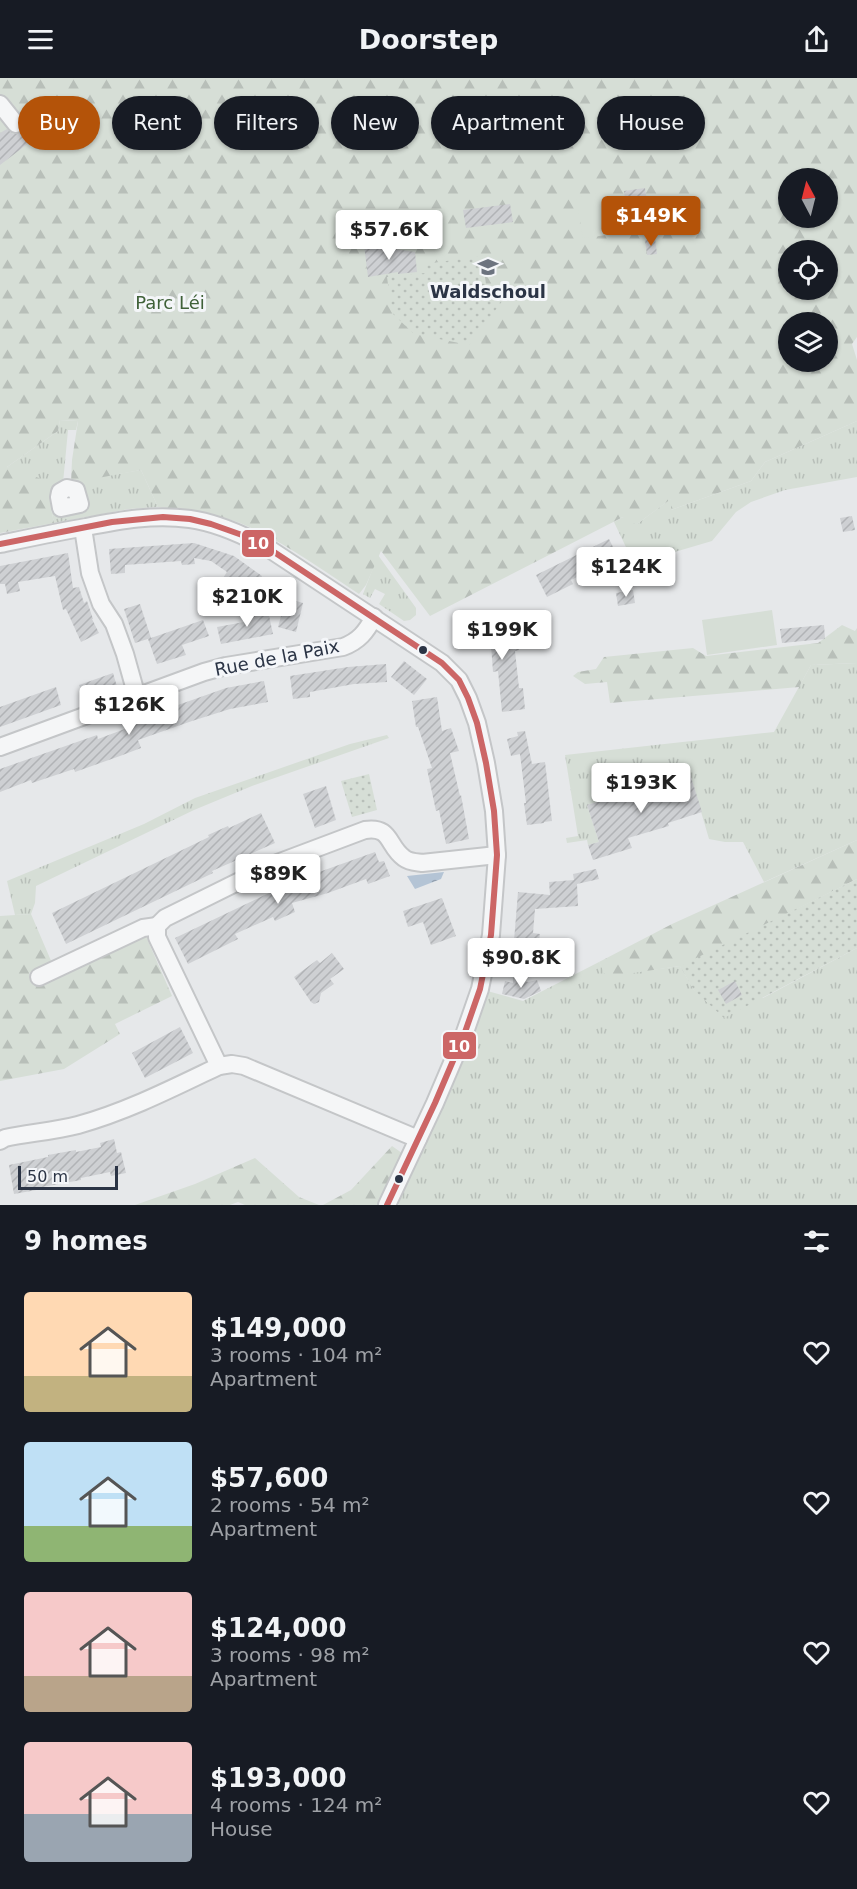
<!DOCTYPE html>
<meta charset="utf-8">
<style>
body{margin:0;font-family:"DejaVu Sans",sans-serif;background:#20242c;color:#f1f3f6;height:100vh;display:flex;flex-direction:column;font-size:22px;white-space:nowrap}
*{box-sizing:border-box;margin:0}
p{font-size:20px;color:#9ea1a6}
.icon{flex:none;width:33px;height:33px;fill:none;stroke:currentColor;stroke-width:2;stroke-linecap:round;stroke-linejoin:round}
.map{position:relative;height:1127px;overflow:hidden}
.panel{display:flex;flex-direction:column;background:#171b24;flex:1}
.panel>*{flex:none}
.guide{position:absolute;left:18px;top:18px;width:822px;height:54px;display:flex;gap:12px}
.needle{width:39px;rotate:353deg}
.tools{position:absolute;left:778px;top:90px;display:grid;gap:12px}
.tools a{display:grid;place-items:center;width:60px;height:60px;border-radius:50%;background:#171b24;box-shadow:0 2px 4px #0004;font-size:30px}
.scale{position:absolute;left:18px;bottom:15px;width:100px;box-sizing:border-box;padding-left:6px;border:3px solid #2b3445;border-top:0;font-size:16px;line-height:21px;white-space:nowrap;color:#2b3445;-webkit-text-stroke:4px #f4f6f9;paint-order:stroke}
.price{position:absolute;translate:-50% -51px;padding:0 14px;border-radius:6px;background:#fff;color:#222;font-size:20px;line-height:39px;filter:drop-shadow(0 2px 3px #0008)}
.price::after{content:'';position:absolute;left:50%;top:36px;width:18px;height:14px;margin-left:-9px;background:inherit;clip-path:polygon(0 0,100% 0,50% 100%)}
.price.selected{background:#b45309;color:#fff}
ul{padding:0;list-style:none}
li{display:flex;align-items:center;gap:18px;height:150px;padding:0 24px}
li span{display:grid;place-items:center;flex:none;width:168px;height:120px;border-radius:6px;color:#555}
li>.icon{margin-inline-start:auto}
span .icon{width:72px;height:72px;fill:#fffc;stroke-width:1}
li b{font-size:26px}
h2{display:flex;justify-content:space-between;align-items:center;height:72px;padding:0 24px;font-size:26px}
.pill{padding:0 21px;border-radius:27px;background:#171b24;box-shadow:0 2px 4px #0004;font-size:21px;line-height:54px}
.pill.selected{background:#b45309;color:#fff}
header{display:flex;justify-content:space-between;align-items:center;height:78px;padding:0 24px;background:#171b24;font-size:27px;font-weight:700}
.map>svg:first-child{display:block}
.grass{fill:url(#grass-tufts)}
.forest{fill:url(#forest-firs);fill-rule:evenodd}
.park{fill:url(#park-dots)}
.pitch{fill:#d6ded6}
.water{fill:url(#water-ripples)}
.building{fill:url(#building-hatch)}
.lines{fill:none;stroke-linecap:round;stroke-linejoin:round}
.minor-casing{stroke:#c4c6c8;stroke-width:20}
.minor{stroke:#f5f6f7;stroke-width:16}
.bus-1-casing{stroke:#f4f6f9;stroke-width:10}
.bus-1{stroke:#c66;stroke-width:6}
.bus-dot{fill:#2b3445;stroke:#f4f6f9;stroke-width:2}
.labels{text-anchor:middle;stroke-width:6;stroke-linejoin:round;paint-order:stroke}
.poi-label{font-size:18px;font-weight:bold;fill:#2b3445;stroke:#f4f6f9}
.park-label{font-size:18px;fill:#3f6138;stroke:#f4f6f9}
.street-label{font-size:18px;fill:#2b3445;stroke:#f4f6f9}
.line-badge{stroke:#f4f6f9;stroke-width:2}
.badge-label{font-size:16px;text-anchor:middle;font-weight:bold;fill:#fff}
</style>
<header><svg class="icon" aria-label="menu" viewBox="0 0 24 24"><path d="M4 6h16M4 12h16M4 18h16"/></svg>Doorstep<svg class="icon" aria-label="share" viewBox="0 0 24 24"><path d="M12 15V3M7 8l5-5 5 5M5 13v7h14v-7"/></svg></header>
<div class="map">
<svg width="857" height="1127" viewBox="0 0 857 1127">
<defs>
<pattern id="grass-tufts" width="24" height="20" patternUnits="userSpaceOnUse" patternTransform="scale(1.5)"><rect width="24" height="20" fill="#d6ded6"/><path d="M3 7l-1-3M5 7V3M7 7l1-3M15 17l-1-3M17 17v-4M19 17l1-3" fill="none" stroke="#b8bfb9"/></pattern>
<pattern id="forest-firs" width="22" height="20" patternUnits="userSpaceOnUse" patternTransform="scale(1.5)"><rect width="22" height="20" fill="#d6ded6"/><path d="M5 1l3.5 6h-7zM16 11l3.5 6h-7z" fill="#b8bfb9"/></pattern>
<pattern id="park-dots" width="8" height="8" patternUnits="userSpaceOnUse" patternTransform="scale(1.5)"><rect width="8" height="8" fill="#d6ded6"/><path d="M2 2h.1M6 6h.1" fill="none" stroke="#b8bfb9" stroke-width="1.8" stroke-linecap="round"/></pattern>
<pattern id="water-ripples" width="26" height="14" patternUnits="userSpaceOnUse" patternTransform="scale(1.5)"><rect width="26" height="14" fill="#b4c4d5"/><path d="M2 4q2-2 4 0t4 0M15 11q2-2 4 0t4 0" fill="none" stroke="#93a0af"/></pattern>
<pattern id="building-hatch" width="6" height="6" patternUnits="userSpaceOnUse" patternTransform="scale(1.5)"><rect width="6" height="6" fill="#ced0d3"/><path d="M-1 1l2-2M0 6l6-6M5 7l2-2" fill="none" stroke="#b1b3b6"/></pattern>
</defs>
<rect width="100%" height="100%" fill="#e6e8ea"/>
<g class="grass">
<path d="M60,342L78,343L76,352H68L63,405L141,392L158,429L129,431L54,445L51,430L58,420L7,389L58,353Z"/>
<path d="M857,343V399L785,412L751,424L736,434L712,463L634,486L614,444L623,439L637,446L672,420L671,432L751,403L765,384Z"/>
<path d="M378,477L416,530V537L410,542L404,543L379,526L385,516L375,511L370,520L363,516Z"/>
<path d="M857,585V762L764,804L743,764H725L709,761L690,696L587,727L599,764L588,767L587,762L567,765L566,760L578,758L565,677L774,654L811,587Z"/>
<path d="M387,657L389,660L252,708L194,732L36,808L35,825L31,836L15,837L7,803L144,746L195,720L350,666Z"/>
<path d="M857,870V1127H400L389,1122L480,911L523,923L599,884L607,898L680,888L694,912L763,920Z"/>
</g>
<g class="forest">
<path d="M0,0H857V259L852,266L857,282V343L765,384L751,403L671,432V421L637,446L626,445L623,439L430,538L381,473L366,507L359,516C321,491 283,463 240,445C214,435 185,432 158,429L141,392L71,405L72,382L78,343L60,342L58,353L7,389L39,400L59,420L51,430L54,445L0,455ZM789,100H828V140H789ZM789,172H828V212H789ZM789,244H828V284H789Z"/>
<path d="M842,547L855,553L857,550V585L811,587L799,609L610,625L607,604L585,606L573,598L578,594L596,591L604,579L693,570L706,578L818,565Z"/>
<path d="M857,762V801L777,841L724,940L694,912L680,888L606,899L599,884L672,846Z"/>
<path d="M31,836L52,885L29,895L35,907L145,856L172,918L115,946L120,956L64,991L0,1003V838Z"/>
<path d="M392,1068L409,1080L387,1127H323L351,1112Z"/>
<path d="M255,1080L299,1119L319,1127H245L238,1124L230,1127H135L195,1106Z"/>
</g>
<g class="park">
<path d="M482,178L486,206L503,222L469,267L414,256L392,235L387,199L425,195V186Z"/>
<path d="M369,696L377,732L352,739L341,703Z"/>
<path d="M857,801V870L724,940L694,912L680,888Z"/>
</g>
<g class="pitch">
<path d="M601,115L607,157L583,160L576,119Z"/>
<path d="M385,131L427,141L421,162L380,152Z"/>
<path d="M772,532L777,567L707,577L702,542Z"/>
</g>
<path class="water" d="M444,794L441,801L415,811L407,798Z"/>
<g class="building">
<path d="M26,43L38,58L0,87V55L7,51L13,56L22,55L26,49Z"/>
<path d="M645,110L651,151L629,154L624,113Z"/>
<path d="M510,126L513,144L466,150L463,132Z"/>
<path d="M655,160L657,176L647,177L645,162Z"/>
<path d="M381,165L382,169L415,174L417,194L398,196V194L368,199L364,167Z"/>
<path d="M852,438L855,452L843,454L840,440Z"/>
<path d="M609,461L618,479L571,502L573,506L547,519L536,497Z"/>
<path d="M194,465L234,478L262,498L261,500L268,505L255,523L223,500L227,494L211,483L194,480L195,486L182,487L181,483L125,487V495L111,496L109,471Z"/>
<path d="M68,475L73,510L79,509L84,525L87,523L93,541H92L99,555L81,564L66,531L63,532L55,498L18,504L20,513L7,516L5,506H0V488Z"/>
<path d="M633,512L635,525L618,528L616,515Z"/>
<path d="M286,520L303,525L296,554L278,549Z"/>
<path d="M140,526L151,560L203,542L209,558L182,567L186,577L157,586L148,561L151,560L135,565L124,531Z"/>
<path d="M268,533L273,556L221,566L217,549L244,544L243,538Z"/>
<path d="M488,536V540L501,539L502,561L518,559L519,572L515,573L519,610H523L525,631L502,634L498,593L493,594L490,553H470L469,537Z"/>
<path d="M824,547L825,561L782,565L780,551Z"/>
<path d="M404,583L427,601L414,617L391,599Z"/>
<path d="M386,586L387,604L354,606L310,614V619L293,621L290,598L348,589Z"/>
<path d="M113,595L118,612L86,623L79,607Z"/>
<path d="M264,603L268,624L230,631L192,643L138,662L141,670L120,678L75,694L74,691L32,705L31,702L0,714V691L97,657L98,661L146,643L144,639L226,610Z"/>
<path d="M56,609L61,627L0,649V629Z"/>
<path d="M437,619L442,653L451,650L459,673L450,675L460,718L461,717L469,761L446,766L439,732L436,733L427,691L432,690L418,649H416L412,623Z"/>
<path d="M525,653L532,686L545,684L552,743L544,744V745L527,747L524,725H526L520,676L511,678L507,661L518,658L517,654Z"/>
<path d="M690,696L702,734L668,745L669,748L628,760L632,770L593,782L588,767L599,764L587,727Z"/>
<path d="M326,708L336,742L315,750L303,716Z"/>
<path d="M261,735L275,765L212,793L213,795L66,866L52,835L209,759L208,757L228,748L229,750Z"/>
<path d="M375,774L379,784L384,783L390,798L368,806L366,801L328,815L292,825L295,834L275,843L273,839L235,856L238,861L188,886L175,860L294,803Z"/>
<path d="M596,791L599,801L577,806L578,828L535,831L533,855L540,856L537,877L513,875L518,814L550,817L549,804L574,802L573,796Z"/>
<path d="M442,820L456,858L431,867L423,844L408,849L403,833Z"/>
<path d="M332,875L344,891L330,901L334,906L321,915L319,924L314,926L311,924L294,899L317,882L320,885Z"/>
<path d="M513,900L528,904L537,902L541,913L524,921L502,916L505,903L513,905Z"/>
<path d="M735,903L742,917L726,926L718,912Z"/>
<path d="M180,949L193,975L145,1000L132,975Z"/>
<path d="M114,1061L117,1075L121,1074L126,1095L111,1098L110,1094L81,1100V1102L42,1109V1111L14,1116L9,1087L48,1079V1077L76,1072V1074L101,1069L100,1065Z"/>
</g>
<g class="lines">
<g class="minor-casing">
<g id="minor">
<path d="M0,26L16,46"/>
<path d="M67,410L76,412L80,426L61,430L59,419L60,414Z"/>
<path d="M83,450L90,495L101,526L114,546L125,576L137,619"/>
<path d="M0,466C29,460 57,454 86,449C121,442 154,436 190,441C219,445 246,458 271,472L442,585L459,602L468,620L477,645L486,685L494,733L497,777L491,857L480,911L464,957L435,1025L387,1127"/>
<path d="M0,669L204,594L226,588L343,569C359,563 366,554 374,539"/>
<path d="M39,899L143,850L157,848"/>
<path d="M219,988L157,859V848L165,840L272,787L365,752C392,748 387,768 404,780C409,784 415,784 422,785L497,777"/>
<path d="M0,1063L5,1060C29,1055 55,1053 78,1047C128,1033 173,1010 219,988L232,986L244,988L418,1061"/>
</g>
</g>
<use href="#minor" class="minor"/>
<g class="bus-1-casing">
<path id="bus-1" d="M0,466L112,444L163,439L190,441L211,446L242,457L271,472L442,585L459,602L468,620L477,645L486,685L494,733L497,777L491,857L480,911L464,957L435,1025L387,1127"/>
</g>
<use href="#bus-1" class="bus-1"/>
</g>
<defs>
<g id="school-bare" transform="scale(1.62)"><path d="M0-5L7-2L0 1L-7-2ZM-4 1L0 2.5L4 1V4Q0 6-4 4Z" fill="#6c737f" stroke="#f4f6f9" stroke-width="2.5" paint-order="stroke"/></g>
</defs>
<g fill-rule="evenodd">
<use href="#school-bare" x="488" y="189"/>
</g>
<g class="bus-dot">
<circle cx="423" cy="572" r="5"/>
<circle cx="399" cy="1101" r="5"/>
</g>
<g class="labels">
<g class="poi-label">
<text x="488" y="220">Waldschoul</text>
</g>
<g class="park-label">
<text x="170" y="231">Parc Léi</text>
</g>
<g class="street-label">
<text transform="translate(277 580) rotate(-11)" y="6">Rue de la Paix</text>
</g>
</g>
<g class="line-badge">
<rect x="241" y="451" width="34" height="29" rx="6" fill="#c66"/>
<rect x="442" y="953" width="35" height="29" rx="6" fill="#c66"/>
</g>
<g class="badge-label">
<text x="258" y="471">10</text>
<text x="459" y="974">10</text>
</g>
</svg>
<div class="tools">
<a><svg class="needle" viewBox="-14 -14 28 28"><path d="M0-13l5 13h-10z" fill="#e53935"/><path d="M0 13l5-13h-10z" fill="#9ea1a6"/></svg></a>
<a><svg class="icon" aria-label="locate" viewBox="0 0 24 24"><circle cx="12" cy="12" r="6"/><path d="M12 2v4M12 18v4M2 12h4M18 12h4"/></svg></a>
<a><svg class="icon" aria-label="layers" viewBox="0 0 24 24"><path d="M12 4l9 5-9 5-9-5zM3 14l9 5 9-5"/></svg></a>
</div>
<div class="scale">50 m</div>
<b class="price selected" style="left:651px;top:169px">$149K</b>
<b class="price" style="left:389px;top:183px">$57.6K</b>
<b class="price" style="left:626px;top:520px">$124K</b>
<b class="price" style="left:247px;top:550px">$210K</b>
<b class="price" style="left:502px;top:583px">$199K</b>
<b class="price" style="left:129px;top:658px">$126K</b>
<b class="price" style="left:641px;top:736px">$193K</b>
<b class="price" style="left:278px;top:827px">$89K</b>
<b class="price" style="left:521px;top:911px">$90.8K</b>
<div class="guide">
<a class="pill selected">Buy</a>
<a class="pill">Rent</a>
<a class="pill">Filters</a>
<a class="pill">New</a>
<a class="pill">Apartment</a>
<a class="pill">House</a>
</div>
</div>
<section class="panel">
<h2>9 homes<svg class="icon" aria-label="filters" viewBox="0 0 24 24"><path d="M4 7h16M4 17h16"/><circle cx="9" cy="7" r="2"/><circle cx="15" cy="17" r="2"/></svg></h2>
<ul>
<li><span style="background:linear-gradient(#ffd9b3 70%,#c2b280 0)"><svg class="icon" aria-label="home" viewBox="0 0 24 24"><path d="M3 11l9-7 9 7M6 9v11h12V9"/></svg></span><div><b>$149,000</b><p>3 rooms · 104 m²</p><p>Apartment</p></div><svg class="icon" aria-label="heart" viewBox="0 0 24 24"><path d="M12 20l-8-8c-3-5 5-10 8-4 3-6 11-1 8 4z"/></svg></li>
<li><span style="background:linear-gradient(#bfe0f5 70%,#8fb573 0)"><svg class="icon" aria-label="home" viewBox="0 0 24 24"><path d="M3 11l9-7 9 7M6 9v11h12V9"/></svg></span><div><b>$57,600</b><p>2 rooms · 54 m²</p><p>Apartment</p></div><svg class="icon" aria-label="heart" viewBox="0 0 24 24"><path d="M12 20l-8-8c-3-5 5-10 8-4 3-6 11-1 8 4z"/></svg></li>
<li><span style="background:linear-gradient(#f6c9c9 70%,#b9a48a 0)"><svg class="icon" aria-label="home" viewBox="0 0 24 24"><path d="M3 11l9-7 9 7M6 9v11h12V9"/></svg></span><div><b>$124,000</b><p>3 rooms · 98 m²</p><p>Apartment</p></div><svg class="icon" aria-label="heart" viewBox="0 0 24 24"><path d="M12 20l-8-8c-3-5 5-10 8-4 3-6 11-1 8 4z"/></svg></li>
<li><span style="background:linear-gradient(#f6c9c9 60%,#9aa5b1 0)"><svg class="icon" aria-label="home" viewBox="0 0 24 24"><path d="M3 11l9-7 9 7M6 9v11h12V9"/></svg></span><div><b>$193,000</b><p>4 rooms · 124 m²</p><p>House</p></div><svg class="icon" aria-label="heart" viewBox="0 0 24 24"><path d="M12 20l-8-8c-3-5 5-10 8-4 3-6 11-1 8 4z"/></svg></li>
</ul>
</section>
